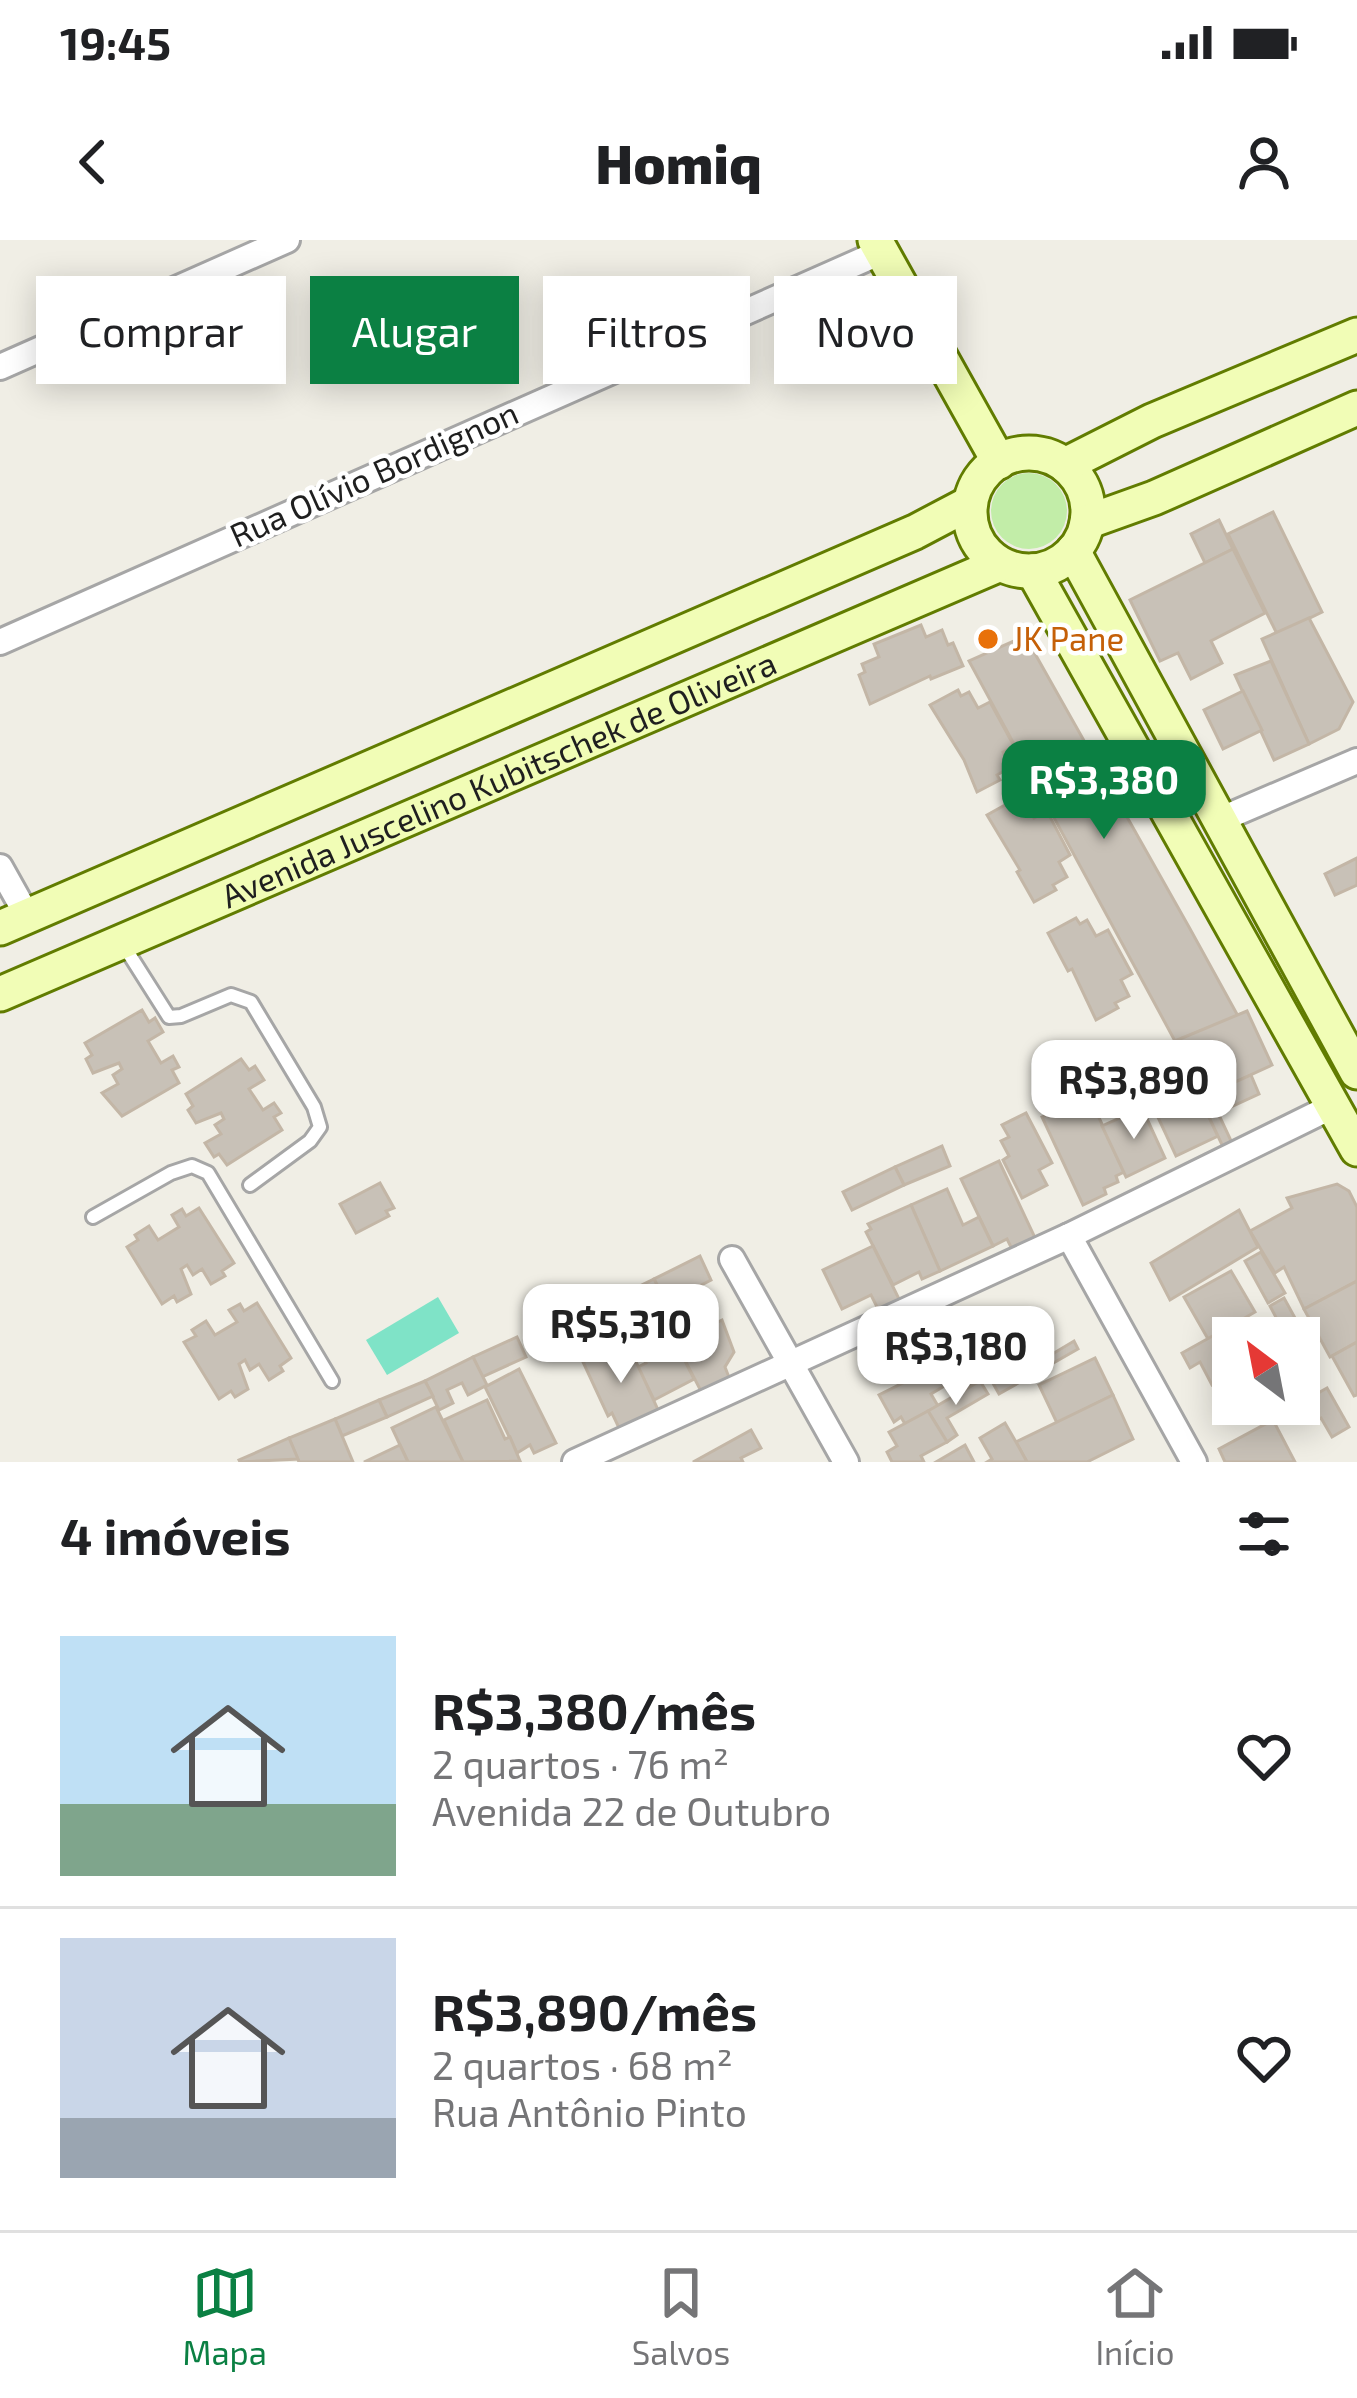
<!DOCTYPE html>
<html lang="pt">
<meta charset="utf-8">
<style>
body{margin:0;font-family:"Exo 2",sans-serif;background:#f2f2f2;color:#202124;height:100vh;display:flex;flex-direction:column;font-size:45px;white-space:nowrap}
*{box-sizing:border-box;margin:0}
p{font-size:39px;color:#757577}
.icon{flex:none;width:66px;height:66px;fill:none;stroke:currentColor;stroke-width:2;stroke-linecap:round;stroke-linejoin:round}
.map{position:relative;height:1222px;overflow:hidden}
.sheet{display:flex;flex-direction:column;background:#fff;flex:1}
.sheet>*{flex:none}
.top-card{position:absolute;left:36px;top:36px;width:1287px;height:108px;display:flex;gap:24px}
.needle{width:78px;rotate:328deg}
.buttons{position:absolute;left:1212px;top:1077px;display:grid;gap:24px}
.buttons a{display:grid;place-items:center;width:108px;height:108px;border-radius:0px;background:#fff;box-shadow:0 6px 30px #0003;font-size:60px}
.price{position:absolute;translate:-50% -102px;padding:0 27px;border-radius:24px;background:#fff;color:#222;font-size:39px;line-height:78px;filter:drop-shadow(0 3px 6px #0008)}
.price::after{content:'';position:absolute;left:50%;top:72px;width:36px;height:27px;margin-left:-18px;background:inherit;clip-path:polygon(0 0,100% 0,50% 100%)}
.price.selected{background:#0b8043;color:#fff}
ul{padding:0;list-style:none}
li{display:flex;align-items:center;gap:36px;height:300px;padding:0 60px}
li+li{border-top:3px solid #e0e0e0}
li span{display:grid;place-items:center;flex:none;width:336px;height:240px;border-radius:0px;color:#555}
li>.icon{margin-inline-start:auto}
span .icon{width:144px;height:144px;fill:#fffc;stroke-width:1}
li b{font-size:51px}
h2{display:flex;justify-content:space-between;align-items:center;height:144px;padding:0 60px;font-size:51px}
.tag{padding:0 42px;border-radius:0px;background:#fff;box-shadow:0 6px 30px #0003;font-size:42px;line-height:108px}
.tag.selected{background:#0b8043;color:#fff}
.status{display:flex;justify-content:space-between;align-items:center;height:84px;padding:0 60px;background:#fff;direction:ltr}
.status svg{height:33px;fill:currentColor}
header{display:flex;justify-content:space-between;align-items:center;height:156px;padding:0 60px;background:#fff;font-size:54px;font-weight:800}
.menu{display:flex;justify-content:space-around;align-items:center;height:168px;border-top:3px solid #e0e0e0;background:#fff;font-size:33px;color:#757577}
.menu a{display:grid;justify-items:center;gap:6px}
.menu .selected{color:#0b8043}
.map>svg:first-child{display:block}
.grass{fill:#c2eda8}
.pitch{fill:#7fe3c7}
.building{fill:#c8c1b7;stroke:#c3b6a6;stroke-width:3}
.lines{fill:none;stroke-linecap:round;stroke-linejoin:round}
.lane-casing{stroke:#a6a6a6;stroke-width:18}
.street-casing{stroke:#a6a6a6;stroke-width:30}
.secondary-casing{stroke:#617c00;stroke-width:39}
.lane{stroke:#fff;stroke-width:12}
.street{stroke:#fff;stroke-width:24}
.secondary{stroke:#f1fdb6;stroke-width:33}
.food-dot{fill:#e8710a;stroke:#fff;stroke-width:4.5}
.labels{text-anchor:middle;stroke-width:9;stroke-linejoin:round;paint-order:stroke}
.street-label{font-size:33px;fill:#1f1f1f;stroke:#fff}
.food-label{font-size:33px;fill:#c56008;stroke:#fff;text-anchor:start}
</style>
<div class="status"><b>19:45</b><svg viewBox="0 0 49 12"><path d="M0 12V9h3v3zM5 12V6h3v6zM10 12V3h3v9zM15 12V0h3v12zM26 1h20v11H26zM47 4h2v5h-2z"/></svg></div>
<header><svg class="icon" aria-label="back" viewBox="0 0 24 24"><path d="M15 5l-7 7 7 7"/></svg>Homiq<svg class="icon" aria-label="person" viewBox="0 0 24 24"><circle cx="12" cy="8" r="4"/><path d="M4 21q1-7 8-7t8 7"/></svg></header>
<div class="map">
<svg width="1357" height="1222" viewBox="0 0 1357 1222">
<rect width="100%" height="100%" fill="#f0eee5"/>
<circle class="grass" cx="1029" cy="271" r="38"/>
<path class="pitch" d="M438,1057L459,1093L387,1135L366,1100Z"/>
<g class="building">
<path d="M1273,272L1322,372L1277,394L1228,294Z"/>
<path d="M1219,280L1233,309L1205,323L1191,294Z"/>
<path d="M1233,309L1265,373L1211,401L1222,423L1191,439L1178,413L1160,421L1130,360Z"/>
<path d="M1309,378L1353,462L1339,489L1309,504L1262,399Z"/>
<path d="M921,385L926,397L942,390L948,405L953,403L963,426L931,439L930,436L870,464L859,435L865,432L862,424L879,417L874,404Z"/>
<path d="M1025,396L1189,687L1238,776L1175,801L969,421Z"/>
<path d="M1271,421L1309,504L1274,520L1235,435Z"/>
<path d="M958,450L961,456L969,452L978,468L990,462L1014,506L1003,512L1011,527L997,535L1000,540L977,552L964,520L930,465Z"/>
<path d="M1243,451L1262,490L1223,509L1204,470Z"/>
<path d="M1014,560L1018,566L1025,562L1034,578L1047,571L1070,615L1059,622L1067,637L1053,645L1056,650L1034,662L1017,632L1020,630L987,575Z"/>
<path d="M1357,618V645L1335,655L1325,634Z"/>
<path d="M1076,678L1080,684L1087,680L1096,696L1108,690L1132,734L1121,740L1129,756L1115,763L1118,768L1096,780L1072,729L1068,731L1048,693Z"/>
<path d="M142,770L149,782L155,778L163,792L148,801L161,823L173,816L179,827L172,830L179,843L122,876L102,853L118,844L113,835L122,829L119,823L93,833L86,819L92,815L85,803Z"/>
<path d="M1247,771L1272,825L1200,858L1175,801Z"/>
<path d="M241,819L249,830L255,826L264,840L249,849L263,870L274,863L281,873L274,877L282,890L227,925L219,914L214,917L205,903L221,894L215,885L224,879L221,873L196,883L188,870L193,866L186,854Z"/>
<path d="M1184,823L1218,896L1176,916L1142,843Z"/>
<path d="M1251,835L1259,854L1218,873L1233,905L1224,909L1200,858Z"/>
<path d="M1089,856L1124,932L1116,936L1118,942L1104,948L1106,954L1083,965L1042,877Z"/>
<path d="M1142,868L1165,918L1126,937L1102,886Z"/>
<path d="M1026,873L1052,923L1039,930L1047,945L1022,958L1003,920L1009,916L1001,901L1009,897L1002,885Z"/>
<path d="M942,906L950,926L904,945L895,927Z"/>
<path d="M999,921L1037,1002L1014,1013L1007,999L993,1006L961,939Z"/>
<path d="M895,927L904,945L852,970L843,952Z"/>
<path d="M380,943L394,968L386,971L389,976L356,993L340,964Z"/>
<path d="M1337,944L1349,951L1357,967V1041L1304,1069L1284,1027L1275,1033L1250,991L1292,968L1287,958Z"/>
<path d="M947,949L963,985L979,977L993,1006L940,1031L911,965Z"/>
<path d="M911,965L940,1031L922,1039L919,1032L893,1045L866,992L871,989L868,984Z"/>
<path d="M199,968L234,1023L222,1031L225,1036L211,1044L202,1029L193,1035L187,1025L181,1029L191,1054L177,1062L174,1056L162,1064L127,1007L138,1000L135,995L149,986L158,1000L179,987L172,975L182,969L186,976Z"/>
<path d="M1239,970L1258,1007L1170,1060L1151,1023Z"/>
<path d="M873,1006L900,1061L879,1071L871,1055L842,1069L823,1030Z"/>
<path d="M1261,1012L1285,1053L1268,1063L1245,1021Z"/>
<path d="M700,1016L711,1040L666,1063L654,1039Z"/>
<path d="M1231,1031L1255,1072L1208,1099L1184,1057Z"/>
<path d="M654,1039L666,1063L620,1084L609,1061Z"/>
<path d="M1357,1041V1102L1330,1117L1304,1069Z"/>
<path d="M1284,1058L1306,1098L1299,1102V1098H1233V1134L1212,1145L1200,1122L1190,1128L1182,1113L1243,1079L1252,1097L1279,1083L1270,1066Z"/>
<path d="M609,1061L620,1084L589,1099L594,1109L581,1116L565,1081Z"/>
<path d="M257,1063L291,1118L280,1126L283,1131L269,1140L259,1124L250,1130L245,1120L239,1124L248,1149L235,1157L231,1151L219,1159L184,1102L196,1096L192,1090L206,1081L215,1095L237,1082L229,1070L240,1064L244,1071Z"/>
<path d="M1028,1074L1045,1104L1036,1116L1039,1122L1074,1101L1078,1109L999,1154L972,1106Z"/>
<path d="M662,1075L694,1139L654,1160L638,1127L646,1123L630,1091Z"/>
<path d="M722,1080L734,1112L725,1127L730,1140L703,1155L676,1103Z"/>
<path d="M517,1097L526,1117L482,1137L473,1117Z"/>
<path d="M627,1102L659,1172L620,1190L612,1173L608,1176L583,1122Z"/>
<path d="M1357,1102V1155L1354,1156L1332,1116Z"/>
<path d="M961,1114L969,1129L964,1132L972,1146L954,1156L946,1145L931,1154L938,1166L905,1184L901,1177L894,1182L879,1155Z"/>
<path d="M473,1117L487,1145L468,1155L462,1143L447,1150L453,1163L439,1170L425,1141Z"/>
<path d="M1095,1118L1113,1155L1057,1183L1039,1145Z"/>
<path d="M519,1129L556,1203L534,1213L530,1205L517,1213L485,1147Z"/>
<path d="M425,1141L433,1156L387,1177L379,1160Z"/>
<path d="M980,1141L988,1154L947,1178L957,1195L947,1202L928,1171Z"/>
<path d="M1327,1148L1349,1187L1332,1197L1321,1178L1314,1182L1302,1162Z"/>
<path d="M1113,1155L1133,1199L1087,1222H1027L1016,1202Z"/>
<path d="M379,1160L387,1177L342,1196L335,1179Z"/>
<path d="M487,1160L505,1199L510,1197L520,1221L463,1222L444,1180Z"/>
<path d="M436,1167L463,1222H408L392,1188Z"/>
<path d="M928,1171L947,1202L921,1216L924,1222H892L887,1212L897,1206L889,1192Z"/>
<path d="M335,1179L353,1222H299L289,1198Z"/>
<path d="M1273,1180L1295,1222H1225L1219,1209Z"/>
<path d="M1005,1183L1016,1202L1027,1222H987L992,1219L980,1198Z"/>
<path d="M751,1190L761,1208L741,1218L743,1222H693Z"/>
<path d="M289,1198L298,1219L240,1222L239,1220Z"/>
<path d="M400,1205L408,1222H364Z"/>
<path d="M965,1205L974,1222H936Z"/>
</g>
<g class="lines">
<g class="lane-casing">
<g id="lane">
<path d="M124,706L169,777L181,776L231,755L251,762L314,867L320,887L310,901L250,945"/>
<path d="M93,977L171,933L192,926L208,933L332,1141"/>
</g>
</g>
<g class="street-casing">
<g id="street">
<path d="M0,127L287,0"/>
<path d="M0,402L881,12"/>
<path d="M1217,581L1357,521"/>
<path d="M0,627L28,677"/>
<path d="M1069,996L1194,1222"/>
<path d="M732,1019L846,1222"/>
<path d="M575,1222L1069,996L1333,866"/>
</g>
</g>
<g class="secondary-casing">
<g id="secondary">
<path d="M875,0L999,222"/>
<circle cx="1029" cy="272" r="59"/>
<path d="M1065,225L1152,181L1357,95"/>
<path d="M1087,282L1154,258L1357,168"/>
<path d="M1073,311L1357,832"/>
<path d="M1033,331L1357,909"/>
<path d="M0,688L915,292L970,263"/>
<path id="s1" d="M0,754L1000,324"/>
</g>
</g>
<use href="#lane" class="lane"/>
<use href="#street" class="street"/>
<use href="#secondary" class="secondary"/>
</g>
<circle class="food-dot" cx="988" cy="399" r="12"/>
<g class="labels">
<g class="street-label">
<text transform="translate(374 234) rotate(-24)" y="12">Rua Olívio Bordignon</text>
<text dy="12" stroke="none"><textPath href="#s1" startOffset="543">Avenida Juscelino Kubitschek de Oliveira</textPath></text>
</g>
<g class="food-label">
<text x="1012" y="411">JK Pane</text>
</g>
</g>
</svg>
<div class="buttons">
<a><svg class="needle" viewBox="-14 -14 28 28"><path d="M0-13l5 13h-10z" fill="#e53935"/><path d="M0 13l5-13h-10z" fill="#757577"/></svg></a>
</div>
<b class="price selected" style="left:1104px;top:602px">R$3,380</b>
<b class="price" style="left:1134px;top:902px">R$3,890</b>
<b class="price" style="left:621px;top:1146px">R$5,310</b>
<b class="price" style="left:956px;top:1168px">R$3,180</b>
<div class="top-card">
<a class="tag">Comprar</a>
<a class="tag selected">Alugar</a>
<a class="tag">Filtros</a>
<a class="tag">Novo</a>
</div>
</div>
<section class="sheet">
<h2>4 imóveis<svg class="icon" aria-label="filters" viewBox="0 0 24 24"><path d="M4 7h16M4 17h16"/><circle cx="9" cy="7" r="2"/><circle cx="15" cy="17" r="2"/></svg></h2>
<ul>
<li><span style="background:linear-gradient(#bfe0f5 70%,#7fa58c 0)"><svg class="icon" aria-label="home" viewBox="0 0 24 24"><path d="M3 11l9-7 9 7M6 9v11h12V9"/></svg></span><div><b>R$3,380/mês</b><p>2 quartos · 76 m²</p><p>Avenida 22 de Outubro</p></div><svg class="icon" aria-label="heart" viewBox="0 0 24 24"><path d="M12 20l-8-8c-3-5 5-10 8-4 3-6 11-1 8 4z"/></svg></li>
<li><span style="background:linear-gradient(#c9d6e8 75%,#9aa5b1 0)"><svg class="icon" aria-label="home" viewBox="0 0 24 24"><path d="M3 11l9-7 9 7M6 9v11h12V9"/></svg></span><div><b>R$3,890/mês</b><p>2 quartos · 68 m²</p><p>Rua Antônio Pinto</p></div><svg class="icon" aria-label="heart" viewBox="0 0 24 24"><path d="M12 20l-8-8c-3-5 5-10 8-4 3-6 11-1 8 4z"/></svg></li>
</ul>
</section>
<nav class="menu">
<a class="selected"><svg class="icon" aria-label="map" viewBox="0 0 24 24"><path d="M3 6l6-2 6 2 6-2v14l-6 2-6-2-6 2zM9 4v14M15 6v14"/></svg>Mapa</a>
<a><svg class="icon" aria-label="saved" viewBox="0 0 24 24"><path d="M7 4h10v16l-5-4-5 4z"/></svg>Salvos</a>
<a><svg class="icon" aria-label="home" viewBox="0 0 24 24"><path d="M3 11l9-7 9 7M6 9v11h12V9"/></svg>Início</a>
</nav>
